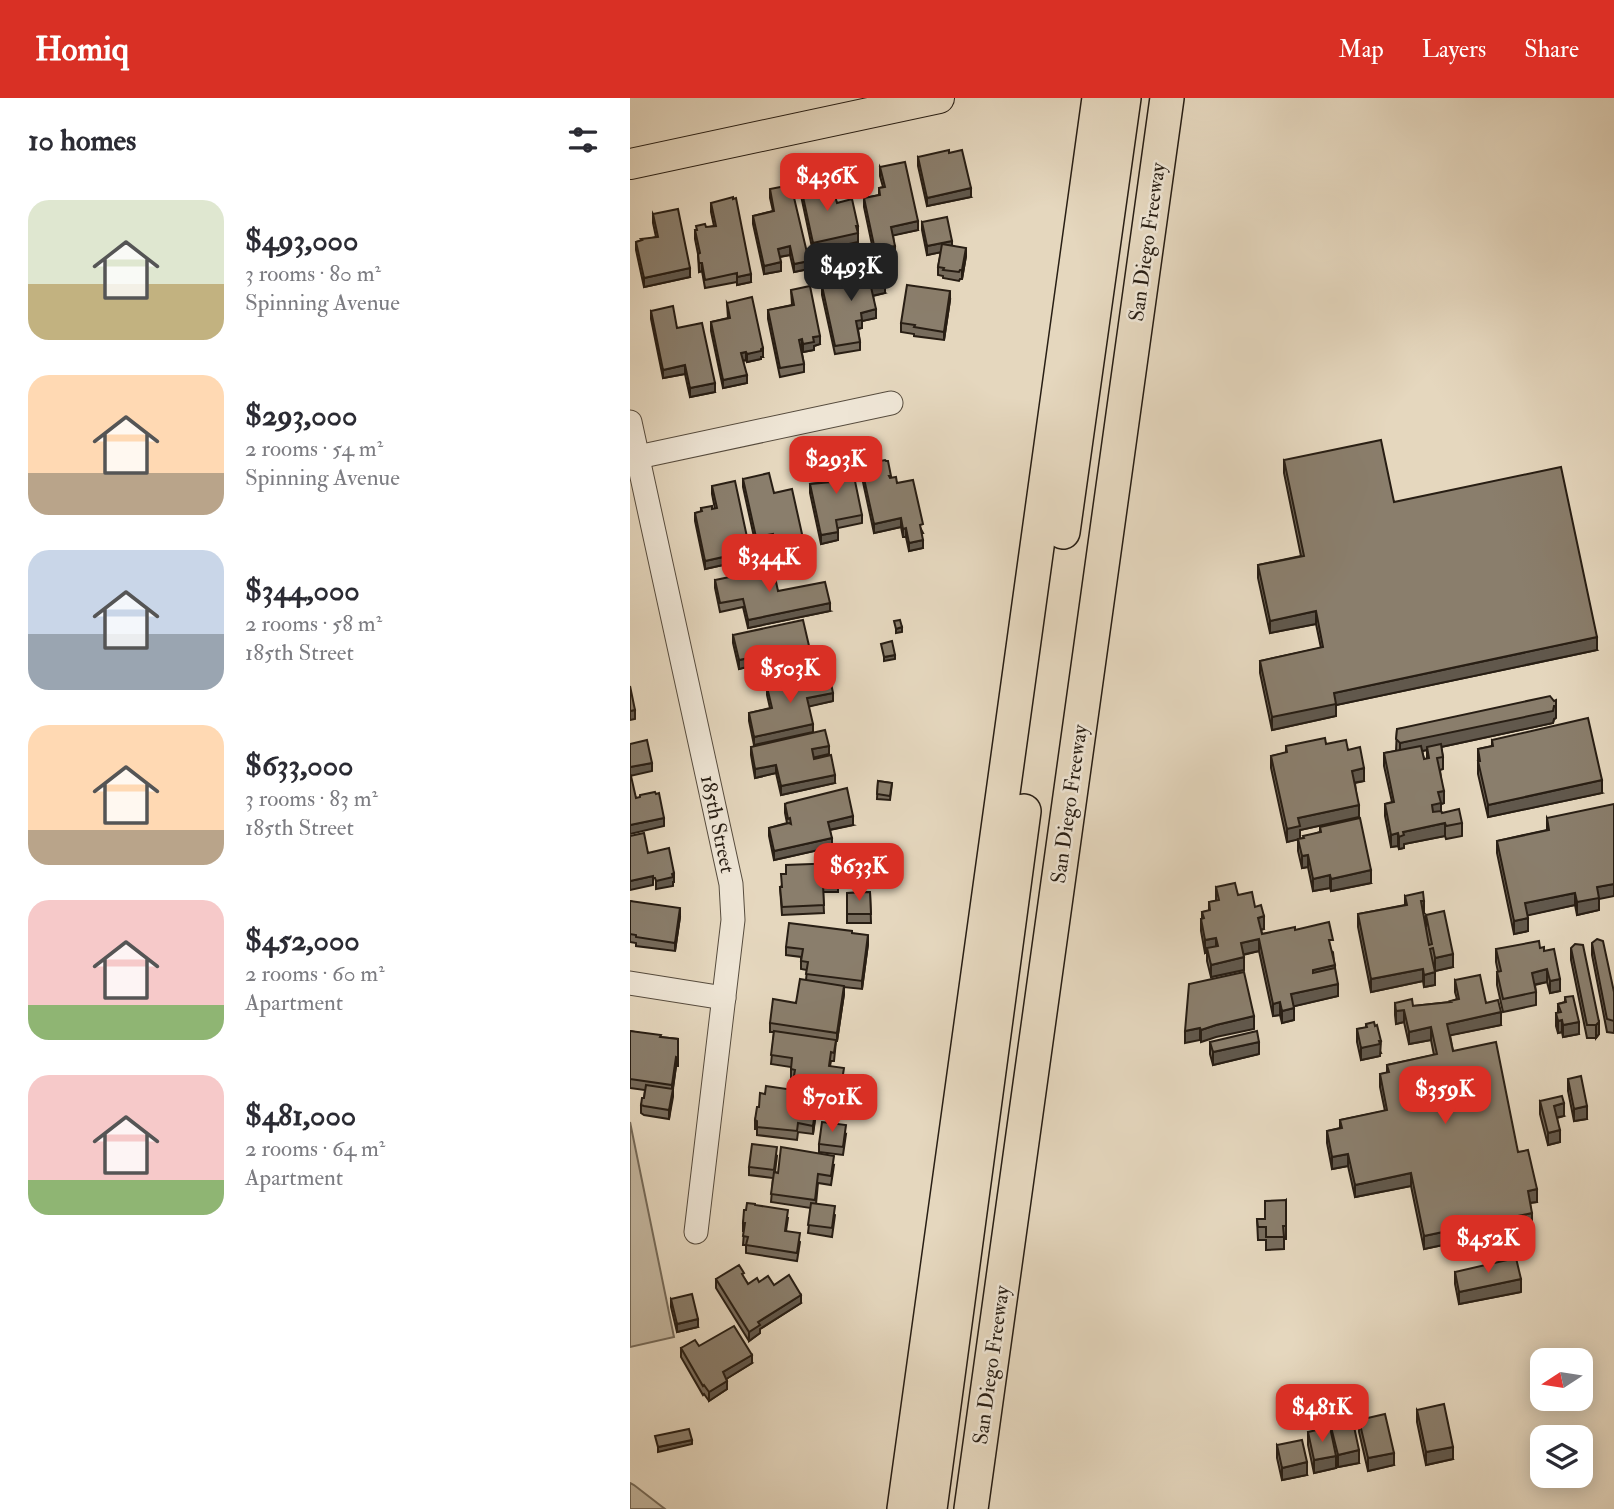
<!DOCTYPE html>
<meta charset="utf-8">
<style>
body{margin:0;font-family:"IM FELL Double Pica",serif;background:#f7f7f7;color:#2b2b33;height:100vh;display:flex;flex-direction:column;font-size:26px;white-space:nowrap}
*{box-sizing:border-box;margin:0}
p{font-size:23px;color:#7c7c81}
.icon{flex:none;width:38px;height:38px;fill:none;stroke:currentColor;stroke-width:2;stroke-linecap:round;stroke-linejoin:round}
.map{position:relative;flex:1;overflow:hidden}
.details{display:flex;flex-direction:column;background:#fff;width:630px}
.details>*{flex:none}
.needle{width:46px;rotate:258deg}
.buttons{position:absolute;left:900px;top:1250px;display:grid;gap:14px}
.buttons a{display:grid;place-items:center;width:63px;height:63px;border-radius:14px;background:#fff;box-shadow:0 4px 18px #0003;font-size:35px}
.price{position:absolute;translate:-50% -60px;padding:0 16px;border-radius:14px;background:#d93025;color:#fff;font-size:23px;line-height:46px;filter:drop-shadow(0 2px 4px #0008)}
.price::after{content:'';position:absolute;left:50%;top:42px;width:21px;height:16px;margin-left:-10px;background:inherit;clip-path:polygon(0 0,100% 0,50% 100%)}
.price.on{background:#222;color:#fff}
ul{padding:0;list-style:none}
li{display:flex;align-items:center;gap:21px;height:175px;padding:0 28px}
li span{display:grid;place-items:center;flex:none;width:196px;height:140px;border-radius:21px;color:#555}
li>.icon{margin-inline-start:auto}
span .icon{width:84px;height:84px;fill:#fffc;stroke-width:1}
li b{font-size:30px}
h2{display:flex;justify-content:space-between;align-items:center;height:84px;padding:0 28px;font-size:30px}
header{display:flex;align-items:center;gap:42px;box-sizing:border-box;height:98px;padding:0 35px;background:#d93025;color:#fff}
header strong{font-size:33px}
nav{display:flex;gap:38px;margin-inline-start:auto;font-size:24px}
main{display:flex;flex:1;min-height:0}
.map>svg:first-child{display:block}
.green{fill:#c5b8a1;stroke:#766b5a;stroke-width:2}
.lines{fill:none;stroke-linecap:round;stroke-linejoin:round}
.minor-casing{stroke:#574c3e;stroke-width:25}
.major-casing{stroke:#281e14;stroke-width:32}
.highway-casing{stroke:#281e14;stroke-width:36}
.minor{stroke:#eee5d5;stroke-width:23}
.major{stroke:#e5d7be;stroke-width:30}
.highway{stroke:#e5d7be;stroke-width:33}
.wall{fill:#776c5d;stroke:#281e14;stroke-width:2;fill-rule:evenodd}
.shaded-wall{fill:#61584c;stroke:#281e14;stroke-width:2}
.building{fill:#8a7e6c;stroke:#281e14;stroke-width:2}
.labels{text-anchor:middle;stroke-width:5;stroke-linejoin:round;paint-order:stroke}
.street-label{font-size:21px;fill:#281e14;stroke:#eee5d5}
</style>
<header>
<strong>Homiq</strong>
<nav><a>Map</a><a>Layers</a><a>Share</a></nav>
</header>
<main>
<section class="details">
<h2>10 homes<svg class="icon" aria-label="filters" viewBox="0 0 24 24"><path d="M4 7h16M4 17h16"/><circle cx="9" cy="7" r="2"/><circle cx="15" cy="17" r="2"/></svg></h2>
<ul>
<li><span style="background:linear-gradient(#dfe7d0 60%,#c2b280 0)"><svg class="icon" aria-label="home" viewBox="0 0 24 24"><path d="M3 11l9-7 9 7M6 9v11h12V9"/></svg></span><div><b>$493,000</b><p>3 rooms · 80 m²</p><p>Spinning Avenue</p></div></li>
<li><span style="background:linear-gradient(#ffd9b3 70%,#b9a48a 0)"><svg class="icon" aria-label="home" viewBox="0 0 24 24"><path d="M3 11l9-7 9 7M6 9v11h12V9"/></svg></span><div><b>$293,000</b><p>2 rooms · 54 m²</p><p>Spinning Avenue</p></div></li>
<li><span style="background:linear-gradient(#c9d6e8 60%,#9aa5b1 0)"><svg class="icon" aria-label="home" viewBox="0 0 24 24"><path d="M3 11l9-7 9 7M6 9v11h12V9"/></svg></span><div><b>$344,000</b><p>2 rooms · 58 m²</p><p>185th Street</p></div></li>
<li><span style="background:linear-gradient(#ffd9b3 75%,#b9a48a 0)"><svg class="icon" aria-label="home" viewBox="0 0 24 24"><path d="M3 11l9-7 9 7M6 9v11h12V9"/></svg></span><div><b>$633,000</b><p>3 rooms · 83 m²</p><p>185th Street</p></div></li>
<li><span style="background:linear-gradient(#f6c9c9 75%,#8fb573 0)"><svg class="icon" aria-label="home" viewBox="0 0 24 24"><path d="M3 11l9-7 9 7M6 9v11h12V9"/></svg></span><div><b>$452,000</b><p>2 rooms · 60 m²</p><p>Apartment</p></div></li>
<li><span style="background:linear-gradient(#f6c9c9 75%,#8fb573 0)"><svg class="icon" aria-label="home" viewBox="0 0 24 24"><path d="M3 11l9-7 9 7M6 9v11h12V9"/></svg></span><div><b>$481,000</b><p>2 rooms · 64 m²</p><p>Apartment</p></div></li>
</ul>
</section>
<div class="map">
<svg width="984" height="1411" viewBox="0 0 984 1411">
<rect width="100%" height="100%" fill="#e5d7be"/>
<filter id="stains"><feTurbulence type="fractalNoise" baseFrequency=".00286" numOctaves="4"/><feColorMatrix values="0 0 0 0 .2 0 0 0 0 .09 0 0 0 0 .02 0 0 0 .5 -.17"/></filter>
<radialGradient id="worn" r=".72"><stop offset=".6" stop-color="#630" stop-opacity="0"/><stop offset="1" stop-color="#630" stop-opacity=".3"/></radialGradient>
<g class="green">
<path d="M0,1024L44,1239L0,1249Z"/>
<path d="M0,1385L4,1387L35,1411H0Z"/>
</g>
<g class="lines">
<g class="minor-casing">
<g id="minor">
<path d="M0,324L101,786L103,822L66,1134"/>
<path d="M8,359L261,305"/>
<path d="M0,885L94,900"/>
</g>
</g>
<g class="major-casing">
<path id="major" d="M0,66L309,0"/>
</g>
<g class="highway-casing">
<g id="highway">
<path d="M433,434L494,0"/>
<path d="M274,1411L469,0"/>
<path d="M300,1411L394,713"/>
<path d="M341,1411L537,0"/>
</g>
</g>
<use href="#minor" class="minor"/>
<use href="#major" class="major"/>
<use href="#highway" class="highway"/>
</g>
<g class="wall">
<path d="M288,59L341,99L297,108L288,68Z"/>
<path d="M250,69L288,132L263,137L265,156L245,161L234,109V100L249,97V90L253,89L250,78Z"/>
<path d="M170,85L207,105L228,136V144L183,154L170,93Z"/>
<path d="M140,91L179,171L164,174L160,157L150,159L151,173L134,176L123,126V118L143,113L140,100Z"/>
<path d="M81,105L121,184L107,187V184L75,190L72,173L69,174L68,156L65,141V132L84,128L81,114Z"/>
<path d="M23,116L60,179L14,189L6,152V144L26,139L23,125Z"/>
<path d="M292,124L336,158L332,181H330L329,183L313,180V178L308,177V169L311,154L297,157L292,132Z"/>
<path d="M217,175L255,195L243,198L246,220L232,223V230L228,231L230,244V252L205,256L192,197V188L217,183Z"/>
<path d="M161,192L190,246L184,248V252L173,254L172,250H171L174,266V274L150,279L138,221V212L162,207Z"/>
<path d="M320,202L314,242L284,238V236L271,234V225Z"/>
<path d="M97,205L133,259H131V261L117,264L116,262L113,263L117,285L93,290L81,233V224L98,220Z"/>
<path d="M21,213L47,230L85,294L60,299L55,276L33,280L21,221Z"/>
<path d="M654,362L764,404L967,552L706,607V618L642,632L630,575V563L691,550L686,526L640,535L628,480V467L671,458L654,375Z"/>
<path d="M197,364L232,417V425L208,430V442L191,446L180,395V386L199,384L197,372Z"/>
<path d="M231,367L261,380L267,385L293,435H291L293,450L279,453L276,439H273L271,429L244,435L231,375Z"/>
<path d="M113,381L144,395L174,453L147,459L143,444L126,448L113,389Z"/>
<path d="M82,388L120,461L75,471L65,423V415L71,414V410L85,411L82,396Z"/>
<path d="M85,482L148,493L200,513L118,530L113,509L90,514L85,490Z"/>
<path d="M103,537L183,573L132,585L129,566L109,571L103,545Z"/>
<path d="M137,589L203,603L179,608L124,647L119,623V615L140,610L137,597Z"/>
<path d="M926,620L924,621L923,625L811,649L813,659V671L810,672L814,705L811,706V713L812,715L832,725V738L816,741L815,738L774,746V750L769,751L768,748L761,749L755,718V706L762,704L754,668V655L766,653L767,631ZM797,652V661H794L792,653Z"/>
<path d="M862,642L972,695L858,719L848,676V651L862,648Z"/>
<path d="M696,646L718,652L734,683L725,685L729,719L670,732V741L690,734V729L741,785L701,793L700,790L683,793L678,769L672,770L668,753V741L657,744L641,670V658L656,655V648Z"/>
<path d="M121,649L199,656L184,659V661L205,685L151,697L146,675L125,680L121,657Z"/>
<path d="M248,683L262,685L260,702L247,701Z"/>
<path d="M155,706L223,727L200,732L202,749L144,762L139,738V730L157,725L155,715Z"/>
<path d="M917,720L969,801V812L947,817L945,807L897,817L898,833L884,836L867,755V743L917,732Z"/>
<path d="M208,765V794H193L194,815L152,817L150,789H151L156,776Z"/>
<path d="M586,789L608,797L625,809L634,831L631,832L632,836L665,832L703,854L708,898L664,908V922L652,925L650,917L643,918L629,853L613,857L614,872L581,879L577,863V854L575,855L571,833V821H572V814L579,813V804L586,803Z"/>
<path d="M240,794L241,825H217V795Z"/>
<path d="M775,798L794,815H793L796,829V817L823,869L805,873V887L794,889L793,883L741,894L728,829V816L775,807Z"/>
<path d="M0,803L50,819L45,853L6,848V845L0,844Z"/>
<path d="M222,835L238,846L232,891L214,889V896L207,943H206L204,963H201L200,968L214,978L211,998L188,995L183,1036L168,1034L167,1042L127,1037V1031H125V1022L129,1009L135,996L170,993L163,991L164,980H161V969L141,966L144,934H140V925L166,905L176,882L177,872L171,871V859L156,857V849Z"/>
<path d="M962,845L984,894V935L977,934L962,857Z"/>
<path d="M910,850L914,853L930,893L920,895L917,884L905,887L906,894V907L873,914L867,887V874H868L866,864V851Z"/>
<path d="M941,850L969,936L966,940H957L941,862Z"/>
<path d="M825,882L856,905L871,927L820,937L823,953L888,1054L907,1104L900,1105L902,1128L794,1151L781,1088L725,1099L718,1068L702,1071L697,1045V1033L710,1030V1022L755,1013L750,989V976L757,975V967L804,957L801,942L779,946L774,924L766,926L765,917V905L783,908L820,904L827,901L825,894Z"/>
<path d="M935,899L949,936L933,939L932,934L928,935L926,928V915H928V906L935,904Z"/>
<path d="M736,926L751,955H750V958L731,962L727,944V931L736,930Z"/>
<path d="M0,933L30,939L48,941V968H46L39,1021L14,1017L11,1015V1007L14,1000L15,992L0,990Z"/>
<path d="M580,944L629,956L583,967L580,956Z"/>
<path d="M938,981L957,1021L944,1023L938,993Z"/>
<path d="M910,1003L934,1018L927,1020L930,1044L918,1047L910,1016Z"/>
<path d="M216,1036L213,1057L189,1054V1046Z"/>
<path d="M147,1058L145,1074L148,1075L204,1067L201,1087L188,1085L186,1106L205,1117L202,1139L178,1135L181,1110L141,1104L143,1080L119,1077V1069Z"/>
<path d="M656,1102V1141H654V1151L636,1152V1142H628L627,1121H635Z"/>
<path d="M125,1108L158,1120L156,1133L170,1144L167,1163L116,1155V1147H113L114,1133H113V1125L116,1112Z"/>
<path d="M825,1174L891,1194L829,1206L825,1186Z"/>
<path d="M114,1180L118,1186L129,1184L144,1187L171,1205L130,1231V1235L119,1243L86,1190V1181Z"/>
<path d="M41,1201L68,1229L47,1234L41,1209Z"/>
<path d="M69,1248L122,1265L96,1281L97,1291L79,1303L74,1296L73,1297L51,1259V1250Z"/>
<path d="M787,1312L823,1361L796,1367L787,1324Z"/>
<path d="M729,1322L764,1367L738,1373L729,1334Z"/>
<path d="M701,1329L729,1365L708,1369L706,1361V1370L684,1375L678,1347V1334L701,1336Z"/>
<path d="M647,1347L677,1377L652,1382L647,1360Z"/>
</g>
<g class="shaded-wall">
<path d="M341,90V99L297,108V100Z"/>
<path d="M288,123V132L261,138V129Z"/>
<path d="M226,128H228V144L183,154V145Z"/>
<path d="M322,143V152L297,157V148Z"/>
<path d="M160,148V157L148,159V151Z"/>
<path d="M265,148V156L245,161V152Z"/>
<path d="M336,150V158L332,181V172Z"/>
<path d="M179,163V171L164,174V166Z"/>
<path d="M151,164V173L134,176V168Z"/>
<path d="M69,165H72V173L69,174Z"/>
<path d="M60,170V179L14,189V180Z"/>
<path d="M121,176V184L107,187V179Z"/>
<path d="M255,187V195L241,198V189Z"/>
<path d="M320,193V202L314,242V234Z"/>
<path d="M246,211V220L232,223V230L226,231V223L231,215Z"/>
<path d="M190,238V246L184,248V252L173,254V246L183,239Z"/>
<path d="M172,241V250L169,251V242Z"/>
<path d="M133,250V259H131V261L117,264V256Z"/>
<path d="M116,254V262L111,263V255Z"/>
<path d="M55,267V276L33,280V272Z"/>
<path d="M117,277V285L93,290V282Z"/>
<path d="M85,285V294L60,299V290Z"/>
<path d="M271,420V429L244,435V426Z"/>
<path d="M276,430V439H273V431Z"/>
<path d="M208,434V442L191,446V437Z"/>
<path d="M143,436V444L126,448V439Z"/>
<path d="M293,442V450L279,453V445Z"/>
<path d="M174,445V453L147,459V450Z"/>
<path d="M120,453V461L75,471V463Z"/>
<path d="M200,505V513L118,530V522Z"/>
<path d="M686,513V526L640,535V523Z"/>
<path d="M272,529V534L266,535V531Z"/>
<path d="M967,539V552L706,607V618L642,632V619L704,595Z"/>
<path d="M265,557V561L254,563V559Z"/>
<path d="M129,558V566L109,571V562Z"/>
<path d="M183,565V573L132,585V576Z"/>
<path d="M203,595V603L177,609V600Z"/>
<path d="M926,608V620L924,621L923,625L797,652V649V652L770,658V645Z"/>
<path d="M5,612V621L0,622V613Z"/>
<path d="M183,626V634L124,647V639Z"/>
<path d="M199,648V656L182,660V651Z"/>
<path d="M22,665V673L0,678V669Z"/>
<path d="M146,667V675L125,680V671Z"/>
<path d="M734,670V683L722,685V673Z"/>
<path d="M205,677V685L151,697V688Z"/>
<path d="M972,682V695L858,719V707Z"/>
<path d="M814,693V705L811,706V718L802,720V707L808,694Z"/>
<path d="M729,707V719L670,732V741L657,744V731L668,720Z"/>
<path d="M223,718V727L198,732V724Z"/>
<path d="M34,720V728L0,736V727Z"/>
<path d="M815,725V738L774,746V750L769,751V739L773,734Z"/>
<path d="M768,735V748L761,749V737Z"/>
<path d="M202,740V749L144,762V753Z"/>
<path d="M678,757V769L672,770V758Z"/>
<path d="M741,772V785L701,793V781Z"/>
<path d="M44,775V784H43V788L26,791V783Z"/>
<path d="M700,777V790L683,793V781Z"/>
<path d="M23,778V787L0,792V783Z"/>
<path d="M984,786V798L969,801V812L947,817V804L967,789Z"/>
<path d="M945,795V807L895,818V805Z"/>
<path d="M791,803H794V815L791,816Z"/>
<path d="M50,810V819L45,853V845Z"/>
<path d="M634,818V831L628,832V820Z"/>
<path d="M898,820V833L884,836V823Z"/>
<path d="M238,837V846L232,891V883Z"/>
<path d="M586,840V852L577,850V854L575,855V842Z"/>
<path d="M629,841V853L611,857V845Z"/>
<path d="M823,856V869L805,873V860Z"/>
<path d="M614,859V872L581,879V867Z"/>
<path d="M705,867V880L683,885V872Z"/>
<path d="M793,871V883L741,894V881Z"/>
<path d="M917,871V884L902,887V875Z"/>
<path d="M805,874V887L794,889V877Z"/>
<path d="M930,881V893L920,895V883Z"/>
<path d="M708,886V898L661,909V896Z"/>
<path d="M214,888V896L207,943V935Z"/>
<path d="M650,904V917L643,918V906Z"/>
<path d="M664,910V922L652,925V913Z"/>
<path d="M774,912V924L766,926V913Z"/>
<path d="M871,914V927L817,938V926Z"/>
<path d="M624,918V931L586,939L571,944V932L586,927Z"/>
<path d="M932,922V934L928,935V923Z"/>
<path d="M949,924V936L933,939V927Z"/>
<path d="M969,924V936L966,940V927Z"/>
<path d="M801,929V942L779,946V934Z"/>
<path d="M570,930V942L555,945V933Z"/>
<path d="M749,943H751L750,958L731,962V950Z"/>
<path d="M629,944V956L583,967V954Z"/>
<path d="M46,959V968L42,996V987Z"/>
<path d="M43,991V999L39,1021V1012Z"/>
<path d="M188,993V1002L183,1036V1028Z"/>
<path d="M934,1005V1018L924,1020V1008Z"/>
<path d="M957,1008V1021L944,1023V1011Z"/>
<path d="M930,1032V1044L918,1047V1035Z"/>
<path d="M718,1056V1068L702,1071V1059Z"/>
<path d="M781,1075V1088L725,1099V1087Z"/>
<path d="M907,1091V1104L898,1105V1093Z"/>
<path d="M902,1115V1128L794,1151V1138Z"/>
<path d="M891,1181V1194L829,1206V1194Z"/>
<path d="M171,1197V1205L130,1231V1235L119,1243V1234L128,1224Z"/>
<path d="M68,1221V1229L47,1234V1226Z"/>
<path d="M122,1257V1265L93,1283V1274Z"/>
<path d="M97,1283V1291L79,1303V1294Z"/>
<path d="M62,1342V1346L28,1354V1349Z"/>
<path d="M823,1349V1361L796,1367V1354Z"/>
<path d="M729,1352V1365L708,1369V1357Z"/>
<path d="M764,1355V1367L738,1373V1360Z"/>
<path d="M706,1358V1370L684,1375V1362Z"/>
<path d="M677,1364V1377L652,1382V1370Z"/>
</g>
<g class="building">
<path d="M319,52V55L332,52L341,90L297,100L288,59Z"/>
<path d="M275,64L288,123L261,129L265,148L245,152L234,100L250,97L249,90L255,89L250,69Z"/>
<path d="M194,79L199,100L205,98L207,105L222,101L228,128H226L228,135L183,145L170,85Z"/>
<path d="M161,87L179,163L164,166L160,148L148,151L151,164L134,168L123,118L144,113L140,91Z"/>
<path d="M103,99V101L106,100L121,176L107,179V175L75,182L72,165H69L68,156L70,155L65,132H67L66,128L75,126L76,129L86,128L81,105Z"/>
<path d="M48,111L60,170L14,180L6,144L12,142L11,141L28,139L23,116Z"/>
<path d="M317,119L322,143L297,148L292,124Z"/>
<path d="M312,146L336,150L332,172H330L329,174L313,172L314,170L308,169Z"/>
<path d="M251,168L255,187L241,189L246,211L231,215L232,222L226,223L230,244L205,248L192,188L219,183L217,175Z"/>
<path d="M277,187L320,193L314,234L284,229L285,227L271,225Z"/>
<path d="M180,188L190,238L183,239L184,244L173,246L172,241L169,242L174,266L150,270L138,212L164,207L161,192Z"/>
<path d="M122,199L133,250L131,251V253L117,256L116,254L111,255L117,277L93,282L81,224L100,220L97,205Z"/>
<path d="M43,208L47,230L72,225L85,285L60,290L55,267L33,272L21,213Z"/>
<path d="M751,342L764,404L931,369L967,539L704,595L706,606L642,619L630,563L693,549L686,513L640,523L628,467L674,458L654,362Z"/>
<path d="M220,359L232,417L206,422L208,434L191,437L180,386L201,384L197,364Z"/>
<path d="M255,362L256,363H258L261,378H259L260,380L266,379L267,385L283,382L293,426L290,427L293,442L279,445L276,430L273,431L271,420L244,426L231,367Z"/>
<path d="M139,375L144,395L162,391L174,445L147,450L143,436L126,439L113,381Z"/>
<path d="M105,383L120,453L75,463L65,415L72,413L71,410L82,408V411L87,410L82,388Z"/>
<path d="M143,470L148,493L195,484L200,505L118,522L113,501L90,505L85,482Z"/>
<path d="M173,522L183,565L132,576L129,558L109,562L103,537Z"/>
<path d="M270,522L272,529L266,531L264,523Z"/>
<path d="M262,543L265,557L254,559L251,546Z"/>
<path d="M199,575L203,595L177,600L183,626L124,639L119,615L142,610L137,589Z"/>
<path d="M0,588L5,612L0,613Z"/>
<path d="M920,598L924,603L926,602V608H924L923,613L770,645L766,641L767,631Z"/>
<path d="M958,620L972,682L858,707L848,663H850L848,651L863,648L862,642Z"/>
<path d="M195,632L199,648L182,651L184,661L201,657L205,677L151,688L146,667L125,671L121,649Z"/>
<path d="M695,640L696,646L716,642L718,652L730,649L734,670L722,673L729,707L668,720L670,728L657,731L641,658L657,654L656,648Z"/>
<path d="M17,642L22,665L0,669V646Z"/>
<path d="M811,646L813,659L807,660L814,693L808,694L811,705L802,707L803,714L811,713L812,715L829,711L832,725L816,728L815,725L773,734L774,737L769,739L768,735L761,737L755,706L764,704L754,655L791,648L794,661L799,660L797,649Z"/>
<path d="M1,678L6,700L10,699V697L25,694L26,696L29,695L34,720L0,727V679Z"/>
<path d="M248,683L262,685L260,698L247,696Z"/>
<path d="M217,690L223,718L198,724L202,740L144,753L139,730L159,725L161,726L160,720L158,721L155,706L157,705Z"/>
<path d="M984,706V786L967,789L969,800L947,804L945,795L895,805L898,820L884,823L867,743L919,732L917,720Z"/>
<path d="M730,720L741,772L701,781L700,777L683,781L678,757L672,758L668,741L674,740L673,738L691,734L690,729Z"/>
<path d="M14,735L18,755L39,750L44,775L42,776L43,779L26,783L25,780H23V778L0,783V738Z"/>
<path d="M208,765V785L193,786L194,807L152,809L150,789H152L151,776H156V767Z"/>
<path d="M605,785L608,797L622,794L625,809L631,807L634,818L628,820L632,836L665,829V832L699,824L703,842H699L705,867L683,872V875L705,870L708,886L661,896L664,910L652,913L650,904L643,906L629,841L611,845L614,859L581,867L577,850L588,848L586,840L575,842L571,821L574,820L572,814L580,812L579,804L589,802L586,789Z"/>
<path d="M240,794L241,816H217V795Z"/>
<path d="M793,794L794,803H791L799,847L802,846L796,817L814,813L823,856L805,860L803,850L800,851L805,874L794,877L793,871L741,881L728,816L777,807L775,798Z"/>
<path d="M0,803L50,810L45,845L6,839V837L0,836Z"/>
<path d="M159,825L222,833V835L238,837L232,883L176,876L178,864L171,863L173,851L156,849Z"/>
<path d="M967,841L973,843L984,894V923L977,921L962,845Z"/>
<path d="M909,843L910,850L914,849V853L924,851L930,881L920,883L917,871L902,875L906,894L873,901L867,874L871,873L866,851Z"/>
<path d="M945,846L953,847L969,924L966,927H957L941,850Z"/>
<path d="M614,874L624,918L586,927L571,932L570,930L555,933L559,886Z"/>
<path d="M850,877L856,905L868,902L871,914L817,926L823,953L866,944L888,1054L898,1052L907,1091L898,1093L902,1115L794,1138L781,1075L725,1087L718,1056L702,1059L697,1033L712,1030L710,1022L757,1012L750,976L759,974L757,967L807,956L801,929L779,934L774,912L766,913L765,905L782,901L783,908L821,904L820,903L829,901L825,882Z"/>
<path d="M170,881L214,888L207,935L140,925L143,901L166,905Z"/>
<path d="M943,898L949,924L933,927L932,922L928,923L926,915L931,914L928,906L936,904L935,899Z"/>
<path d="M744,924L745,928L747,927L751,943H749L750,946L731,950L727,931L737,929L736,926Z"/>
<path d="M0,933L31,937L30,939L48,941V960L46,959L42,987L0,981Z"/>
<path d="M144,933L206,942L204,955L201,954L199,968L214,970L211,989L163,983L165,972L161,971L162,960L141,957Z"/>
<path d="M627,933L629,944L583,954L580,944Z"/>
<path d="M951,978L957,1008L944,1011L938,981Z"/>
<path d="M16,987L43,991L39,1012L14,1008L11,1007L12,1000H14Z"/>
<path d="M136,988L170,993L171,991L188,993L183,1028L168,1025L167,1033L127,1029V1023L125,1022L127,1009H129L130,995L135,996Z"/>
<path d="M932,998L934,1005L924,1008L930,1032L918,1035L910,1003Z"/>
<path d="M192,1024L216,1027L213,1049L189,1046Z"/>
<path d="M122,1046L147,1049L144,1072L119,1069Z"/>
<path d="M151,1049L204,1058L201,1078L188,1076L185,1102L141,1096L144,1074L148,1075Z"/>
<path d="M656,1102V1128H653L654,1139H636V1129H628L627,1121H635V1103Z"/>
<path d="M117,1105L125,1106V1107L158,1112L155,1133L170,1135L167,1155L116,1147L118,1139L113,1138L115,1125H113L114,1112H116Z"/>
<path d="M181,1105L205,1108L202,1130L178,1127Z"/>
<path d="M886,1160L891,1181L829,1194L825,1174Z"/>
<path d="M109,1167L114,1175L112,1176L118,1186L127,1180L129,1184L138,1178L144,1187L159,1177L171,1197L128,1224L130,1227L119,1234L86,1181Z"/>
<path d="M62,1196L68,1221L47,1226L41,1201Z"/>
<path d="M104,1228L122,1257L93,1274L97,1283L79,1294L74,1287L73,1288L51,1250L65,1242L69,1248Z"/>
<path d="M814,1306L823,1349L796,1354L787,1312Z"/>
<path d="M755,1316L764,1355L738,1360L729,1322Z"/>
<path d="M723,1324L729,1352L708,1357L701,1329Z"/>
<path d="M700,1329L706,1358L684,1362L678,1334Z"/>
<path d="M59,1331L62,1342L28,1349L25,1338Z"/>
<path d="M672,1342L677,1364L652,1370L647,1347Z"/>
</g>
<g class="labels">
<g class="street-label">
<text transform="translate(517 144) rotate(-82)" y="7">San Diego Freeway</text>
<text transform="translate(439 706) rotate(-82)" y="7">San Diego Freeway</text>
<text transform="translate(88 726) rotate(78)" y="7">185th Street</text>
<text transform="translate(361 1267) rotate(-82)" y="7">San Diego Freeway</text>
</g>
</g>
<rect width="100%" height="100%" filter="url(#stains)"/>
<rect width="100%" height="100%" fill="url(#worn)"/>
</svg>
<div class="buttons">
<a><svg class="needle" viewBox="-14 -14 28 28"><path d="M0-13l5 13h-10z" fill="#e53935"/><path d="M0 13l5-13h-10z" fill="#7c7c81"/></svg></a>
<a><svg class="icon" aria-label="layers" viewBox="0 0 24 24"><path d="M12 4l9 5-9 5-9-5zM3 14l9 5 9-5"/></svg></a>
</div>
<b class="price" style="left:197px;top:115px">$436K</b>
<b class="price on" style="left:221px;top:205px">$493K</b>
<b class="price" style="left:206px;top:398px">$293K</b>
<b class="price" style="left:139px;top:496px">$344K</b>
<b class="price" style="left:160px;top:607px">$503K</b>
<b class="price" style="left:229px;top:805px">$633K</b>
<b class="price" style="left:815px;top:1028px">$359K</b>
<b class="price" style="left:202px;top:1036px">$701K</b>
<b class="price" style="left:858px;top:1177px">$452K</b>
<b class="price" style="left:692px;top:1346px">$481K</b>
</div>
</main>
